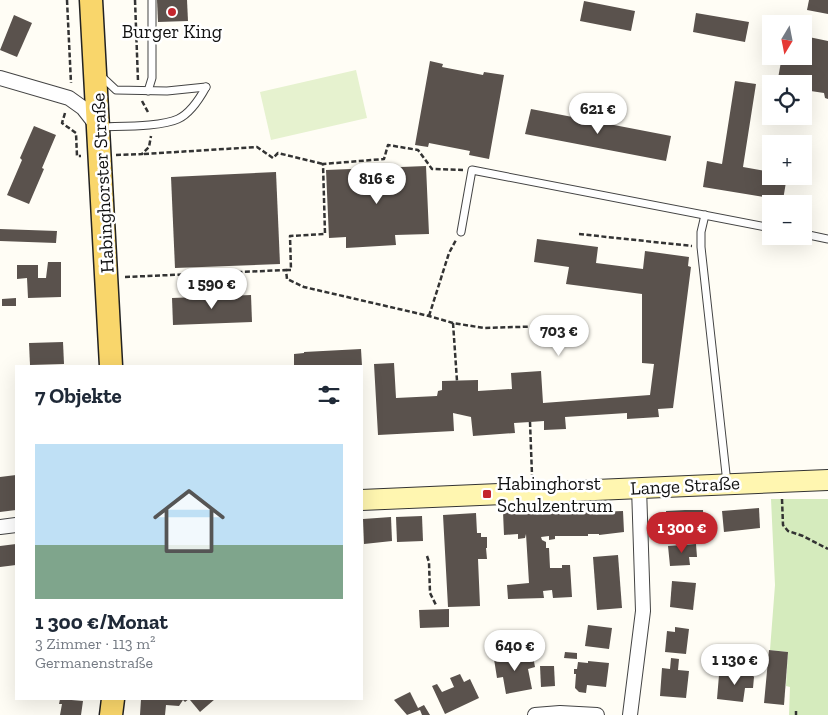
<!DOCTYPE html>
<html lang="de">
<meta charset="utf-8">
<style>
body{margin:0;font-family:"Zilla Slab",serif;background:#f6f6f7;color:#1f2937;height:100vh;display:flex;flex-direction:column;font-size:19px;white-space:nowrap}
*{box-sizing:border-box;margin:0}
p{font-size:16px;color:#747a83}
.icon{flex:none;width:28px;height:28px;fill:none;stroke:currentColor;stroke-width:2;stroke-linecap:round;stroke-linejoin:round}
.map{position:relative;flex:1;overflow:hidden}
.side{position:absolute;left:15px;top:365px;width:348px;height:335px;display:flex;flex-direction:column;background:#fff;border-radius:0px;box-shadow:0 5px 20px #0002}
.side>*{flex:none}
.needle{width:32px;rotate:190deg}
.buttons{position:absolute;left:762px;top:15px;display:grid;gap:10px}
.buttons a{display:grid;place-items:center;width:50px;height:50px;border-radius:0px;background:#fff;box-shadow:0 5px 20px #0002;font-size:25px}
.price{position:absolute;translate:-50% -42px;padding:0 11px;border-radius:18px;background:#fff;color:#222;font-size:16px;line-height:32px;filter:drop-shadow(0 1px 2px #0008)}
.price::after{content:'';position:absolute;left:50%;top:30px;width:15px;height:11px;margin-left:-8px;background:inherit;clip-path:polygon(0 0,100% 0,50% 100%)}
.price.on{background:#c4262e;color:#fff}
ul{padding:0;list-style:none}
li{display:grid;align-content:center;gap:10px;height:265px;padding:0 20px}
li span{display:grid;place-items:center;height:155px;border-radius:0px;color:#555}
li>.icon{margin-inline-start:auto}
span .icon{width:90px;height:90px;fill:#fffc;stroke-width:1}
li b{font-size:21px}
h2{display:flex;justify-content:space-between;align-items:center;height:60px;padding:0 20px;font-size:21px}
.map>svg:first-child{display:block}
.green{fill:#d5ebbd}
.pitch{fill:#e6f2cf}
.building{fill:#5a524d}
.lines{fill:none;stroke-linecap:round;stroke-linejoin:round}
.lane-casing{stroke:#444;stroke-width:9}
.street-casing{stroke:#444;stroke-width:16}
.secondary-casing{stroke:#333;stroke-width:22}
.primary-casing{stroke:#222;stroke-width:25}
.path{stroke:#333;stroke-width:2.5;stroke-dasharray:5 2.5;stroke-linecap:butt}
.lane{stroke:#fff;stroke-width:7}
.street{stroke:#fff;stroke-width:14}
.secondary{stroke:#fff6b0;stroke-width:20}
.primary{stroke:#f9d66b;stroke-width:22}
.poi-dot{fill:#c4262e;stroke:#fff;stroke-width:2}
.labels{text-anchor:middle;stroke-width:5;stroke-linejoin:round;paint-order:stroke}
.poi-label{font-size:19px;fill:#111;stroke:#fff}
.street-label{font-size:19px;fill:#111;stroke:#fff}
</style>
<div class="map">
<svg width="828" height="715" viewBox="0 0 828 715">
<rect width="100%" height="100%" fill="#fffdf5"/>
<path class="green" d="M771,499H828V715H789L790,687L786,686L788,652L770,650L775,585Z"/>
<path class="pitch" d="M356,70L367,118L271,140L260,92Z"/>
<g class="building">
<path d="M157,0H187L188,21L158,22Z"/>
<path d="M809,0H828V14L807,10Z"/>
<path d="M584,1L635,11L631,31L580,21Z"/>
<path d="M696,13L749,22L745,42L693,32Z"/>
<path d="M14,15L32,23L17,57L0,50Z"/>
<path d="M804,36L828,41V99L825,98L824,93L804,90V84H777L782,56H804Z"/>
<path d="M430,61L443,64L442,67L483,75L484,72L504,75L489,159L469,155L470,151L429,143L428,147L415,145Z"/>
<path d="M735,81L756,84L743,167L771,172V176H787L783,200L703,187L707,161L722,164Z"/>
<path d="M531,109L671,136L666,161L525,134Z"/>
<path d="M34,126L56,135L42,168L44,169L29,204L7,195L22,160L20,158Z"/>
<path d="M426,166L429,234L395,235L396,245L346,248V237L329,238L326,170Z"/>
<path d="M276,172L280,264L175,268L171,177Z"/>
<path d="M0,229L57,231L56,243L0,241Z"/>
<path d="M537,239L598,247L596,263L643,269L645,251L689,257L688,266L691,267L673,408L658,409L659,417L627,419V413L565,417L566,429L544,430V421L530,422L514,423L515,433L473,436L471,417L453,413L454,431L378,435L374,364L394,363L396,398L437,396L438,391L442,390V381L478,380V391L512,389L511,373L541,371L543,403L650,395L654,364L642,363V294L566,284L569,267L534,262Z"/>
<path d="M48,262H61V297L28,298L27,278L17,279V265H38V278H46Z"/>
<path d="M251,295L252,322L173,325L172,298Z"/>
<path d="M16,298V306H2V299Z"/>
<path d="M63,342L64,364L30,365L29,343Z"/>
<path d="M361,349L362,366H294V354L304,353V352Z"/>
<path d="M16,475V510L0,512V477Z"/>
<path d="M759,508L760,528L724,532L722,511Z"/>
<path d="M567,509V513L623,511L624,532L599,535V534H588V536H555V539L549,540V536L541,537L542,540L546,542V548H549L550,568H562V565H570L572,597L553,598L552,590L543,591L544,598L508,599L507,585L529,583L526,534L525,538L518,539V534L504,535L503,512Z"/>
<path d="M685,510H703L704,531L667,532L666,511Z"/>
<path d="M476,513L477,533H481V537H487V548H486L487,559H478L480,606L448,607L443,515Z"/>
<path d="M422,516L423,541L397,542L396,517Z"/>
<path d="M391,517L392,541L364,544L363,519Z"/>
<path d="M16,544V565L0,567V546Z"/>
<path d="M696,544L697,557H689L690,565L670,566L668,546Z"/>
<path d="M618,555L622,608L597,610L593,557Z"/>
<path d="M672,581L696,583L693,610L670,607Z"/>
<path d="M449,609V627L420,628L419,610Z"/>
<path d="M588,625L612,628L609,649L585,646Z"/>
<path d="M675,627L689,629L686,654L665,652L667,631L675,632Z"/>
<path d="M769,650L788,652L784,705L764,703Z"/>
<path d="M532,651L535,667L528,669L532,689L506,694L503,677L497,678L494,659Z"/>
<path d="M565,652L577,653V659L564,658Z"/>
<path d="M671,658L679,659L678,670L689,671L686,698L660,696L662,668L670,669Z"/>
<path d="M588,661L609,663L606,687L587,685L586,693L579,692L575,688L576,674H574V669H577L578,662L588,663Z"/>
<path d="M540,666H554L555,686L541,687Z"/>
<path d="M740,669L749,670L754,677L753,688H745L743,702L717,699L719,675L739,677Z"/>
<path d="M460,674L464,682L470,679L479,698L445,714L432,686L437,684L442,692L454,687L450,678Z"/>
<path d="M410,692L418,708L424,705L430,715H422L420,710L407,715L394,700Z"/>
<path d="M60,699L83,701L81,715H60L62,704H59Z"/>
<path d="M141,699H189L185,702L183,700L179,706L166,705L165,715H140Z"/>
<path d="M191,699H215L200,712L190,700Z"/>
</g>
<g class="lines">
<g class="lane-casing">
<g id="lane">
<path d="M100,75L116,90L167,91L206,87"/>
<path d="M148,91L152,78V0"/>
<path d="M100,127C120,126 161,127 178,119C191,113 200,98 206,87"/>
<path d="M705,215L701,232V247L727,483"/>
<path d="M461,232L472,170L771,228"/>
<path d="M804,234L828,239"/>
</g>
</g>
<g class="street-casing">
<g id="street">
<path d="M0,78L69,98L83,108L97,126"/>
<path d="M0,527L16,525"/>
<path d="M535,715L560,713L597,715"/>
<path d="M630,715L643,611L639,487"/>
</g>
</g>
<g class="secondary-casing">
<path id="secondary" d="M361,500L828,480"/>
</g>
<g class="primary-casing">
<g id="primary">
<path d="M91,0L111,366"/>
<path d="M111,715L113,699"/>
</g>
</g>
<g class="path">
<path d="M67,0L71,83"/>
<path d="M135,0L138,81"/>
<path d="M142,101L149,114"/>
<path d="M65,113L62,123L76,133L77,156H81"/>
<path d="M144,154L257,147L273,158L278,153L323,164"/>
<path d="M116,155L142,154L149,147L151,136"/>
<path d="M579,234L692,246"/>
<path d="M286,270H291L290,236L325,234L323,164L384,159L388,145L418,150L432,169L463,170"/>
<path d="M125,277L286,270L287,279L304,287L429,316L453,323L484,328L549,326"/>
<path d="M429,316L449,253L456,240"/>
<path d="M453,323L457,381"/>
<path d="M530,422L532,475"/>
<path d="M782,499L783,525L788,531L803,536L828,549"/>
<path d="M427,556L429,562L430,593L436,605"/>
<path d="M796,715V711"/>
</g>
<use href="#lane" class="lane"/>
<use href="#street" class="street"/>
<use href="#secondary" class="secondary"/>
<use href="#primary" class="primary"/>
</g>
<g class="poi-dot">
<circle cx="172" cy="12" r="5"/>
<rect x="482" y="489" width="10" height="10" rx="2.5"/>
</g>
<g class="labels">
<g class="poi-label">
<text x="172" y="38">Burger King</text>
<text x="497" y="490" text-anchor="start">Habinghorst<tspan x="497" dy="22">Schulzentrum</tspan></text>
</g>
<g class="street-label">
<text transform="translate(102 183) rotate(-93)" y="7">Habinghorster Straße</text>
<text transform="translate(685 485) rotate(-3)" y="7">Lange Straße</text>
</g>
</g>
</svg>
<div class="buttons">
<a><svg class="needle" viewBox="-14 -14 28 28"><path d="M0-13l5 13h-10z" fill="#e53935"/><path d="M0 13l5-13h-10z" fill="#747a83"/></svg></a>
<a><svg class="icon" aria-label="locate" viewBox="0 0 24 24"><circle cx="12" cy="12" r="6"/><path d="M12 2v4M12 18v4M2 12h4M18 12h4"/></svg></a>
<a>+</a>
<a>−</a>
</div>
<b class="price" style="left:598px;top:135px">621 €</b>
<b class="price" style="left:377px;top:205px">816 €</b>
<b class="price" style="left:212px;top:310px">1 590 €</b>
<b class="price" style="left:559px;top:357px">703 €</b>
<b class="price on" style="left:682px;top:554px">1 300 €</b>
<b class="price" style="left:515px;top:672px">640 €</b>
<b class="price" style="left:735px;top:686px">1 130 €</b>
<section class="side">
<h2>7 Objekte<svg class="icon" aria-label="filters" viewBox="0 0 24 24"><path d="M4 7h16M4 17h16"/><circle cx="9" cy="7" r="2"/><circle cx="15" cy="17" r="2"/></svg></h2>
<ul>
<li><span style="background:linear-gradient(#bfe0f5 65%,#7fa58c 0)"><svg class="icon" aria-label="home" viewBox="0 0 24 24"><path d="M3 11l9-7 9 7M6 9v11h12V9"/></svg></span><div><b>1 300 €/Monat</b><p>3 Zimmer · 113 m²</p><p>Germanenstraße</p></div></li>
</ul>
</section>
</div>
